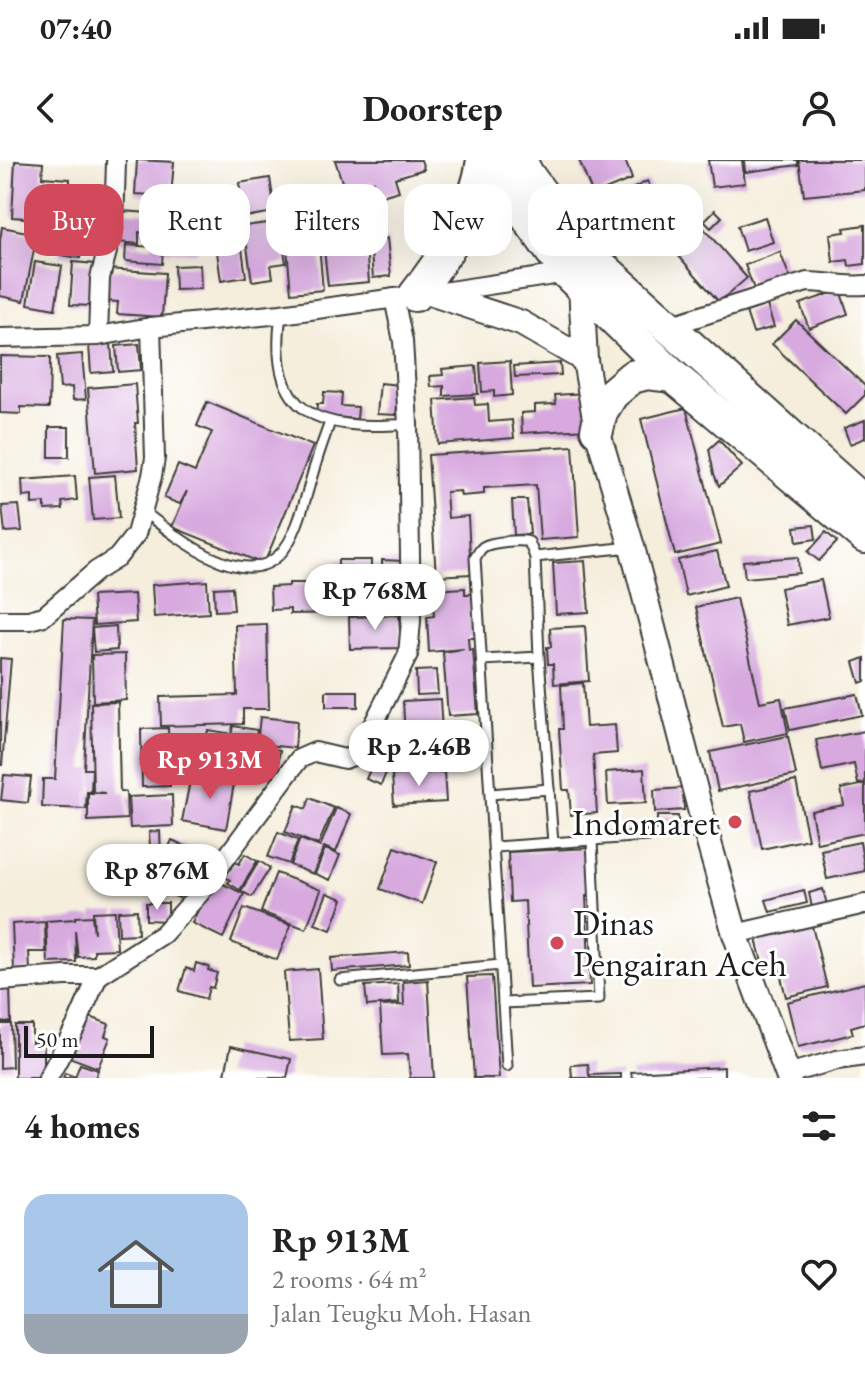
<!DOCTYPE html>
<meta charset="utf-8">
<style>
body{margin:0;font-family:"EB Garamond",serif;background:#f2f2f2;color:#222;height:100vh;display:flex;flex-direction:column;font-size:30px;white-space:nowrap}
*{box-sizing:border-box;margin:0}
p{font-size:26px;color:#767676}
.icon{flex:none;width:44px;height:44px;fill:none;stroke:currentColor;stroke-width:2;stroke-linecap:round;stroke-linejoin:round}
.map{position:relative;height:918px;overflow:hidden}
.sheet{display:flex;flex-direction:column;background:#fff;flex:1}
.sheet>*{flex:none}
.top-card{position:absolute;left:24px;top:24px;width:818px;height:72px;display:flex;gap:16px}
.scale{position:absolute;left:24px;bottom:20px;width:130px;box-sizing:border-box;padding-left:8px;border:4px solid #1c1c1c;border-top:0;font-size:22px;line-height:28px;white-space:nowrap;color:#1c1c1c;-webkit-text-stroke:6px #fff;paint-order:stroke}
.price{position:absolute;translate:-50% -68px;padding:0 18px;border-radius:28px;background:#fff;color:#222;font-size:26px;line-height:52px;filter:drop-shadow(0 2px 4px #0008)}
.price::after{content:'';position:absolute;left:50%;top:48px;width:24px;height:18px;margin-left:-12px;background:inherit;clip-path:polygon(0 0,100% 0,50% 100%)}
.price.active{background:#d1495b;color:#fff}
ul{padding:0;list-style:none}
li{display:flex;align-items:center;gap:24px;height:200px;padding:0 24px}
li+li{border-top:2px solid #e0e0e0}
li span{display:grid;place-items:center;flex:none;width:224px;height:160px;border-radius:24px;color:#555}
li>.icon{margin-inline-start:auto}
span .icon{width:96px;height:96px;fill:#fffc;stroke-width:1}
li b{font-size:34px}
h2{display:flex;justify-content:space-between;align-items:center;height:96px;padding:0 24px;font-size:34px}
.tag{padding:0 28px;border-radius:24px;background:#fff;box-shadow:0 8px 32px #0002;font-size:28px;line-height:72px}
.tag.active{background:#d1495b;color:#fff}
.status{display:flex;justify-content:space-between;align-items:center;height:56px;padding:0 40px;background:#fff;direction:ltr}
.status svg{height:22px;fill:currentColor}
header{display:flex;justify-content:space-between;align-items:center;height:104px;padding:0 24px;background:#fff;font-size:36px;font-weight:700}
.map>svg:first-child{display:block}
.building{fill:#d7a9df}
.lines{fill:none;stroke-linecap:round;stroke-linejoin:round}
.lane-casing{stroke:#3d3c39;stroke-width:13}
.street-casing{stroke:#3d3c39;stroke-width:22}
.secondary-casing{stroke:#3d3c39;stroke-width:28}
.highway-casing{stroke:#3d3c39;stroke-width:36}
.lane{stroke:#fff;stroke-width:9}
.street{stroke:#fff;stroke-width:18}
.secondary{stroke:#fff;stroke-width:24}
.highway{stroke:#fff;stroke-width:32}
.poi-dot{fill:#d1495b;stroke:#fff;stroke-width:3}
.labels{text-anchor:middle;stroke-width:6;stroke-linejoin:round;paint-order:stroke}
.poi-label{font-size:36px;fill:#1c1c1c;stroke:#fff;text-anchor:end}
</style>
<div class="status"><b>07:40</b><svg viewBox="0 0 49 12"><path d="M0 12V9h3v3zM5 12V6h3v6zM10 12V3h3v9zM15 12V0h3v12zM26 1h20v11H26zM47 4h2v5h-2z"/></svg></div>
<header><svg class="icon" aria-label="back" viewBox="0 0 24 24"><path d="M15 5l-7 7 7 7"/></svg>Doorstep<svg class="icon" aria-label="person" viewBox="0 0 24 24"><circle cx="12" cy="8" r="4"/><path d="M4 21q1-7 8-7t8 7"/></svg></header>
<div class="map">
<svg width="865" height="918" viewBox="0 0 865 918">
<rect width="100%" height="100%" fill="#fff"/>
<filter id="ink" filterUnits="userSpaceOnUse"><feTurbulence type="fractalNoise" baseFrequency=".0125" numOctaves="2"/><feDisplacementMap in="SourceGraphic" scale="16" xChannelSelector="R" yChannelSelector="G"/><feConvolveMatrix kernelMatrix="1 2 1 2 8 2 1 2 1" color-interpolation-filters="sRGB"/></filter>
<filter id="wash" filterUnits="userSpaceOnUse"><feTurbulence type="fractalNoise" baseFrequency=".006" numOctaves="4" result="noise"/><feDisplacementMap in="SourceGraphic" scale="32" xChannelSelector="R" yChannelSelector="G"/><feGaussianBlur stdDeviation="1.8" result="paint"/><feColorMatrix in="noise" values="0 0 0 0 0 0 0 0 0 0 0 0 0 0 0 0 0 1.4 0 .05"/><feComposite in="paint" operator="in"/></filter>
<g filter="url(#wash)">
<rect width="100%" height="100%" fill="#f5eedc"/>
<g id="blocks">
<g class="building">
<path d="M137,0L174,2L171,36L135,34Z"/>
<path d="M335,0H421L424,9L395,18L399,31L378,37L373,22L345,31Z"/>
<path d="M579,0H625L632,19L593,35Z"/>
<path d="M708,0H742L745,23L712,27Z"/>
<path d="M744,0H798V5L745,12Z"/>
<path d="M799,0H865V30L804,36Z"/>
<path d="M15,1L43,3L42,17L70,19L68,61L12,57Z"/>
<path d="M270,18L275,52L244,57L239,23Z"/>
<path d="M647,21L664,50L624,72L608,42Z"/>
<path d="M79,39L106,41L104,66L78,64Z"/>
<path d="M238,42L245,85L217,89L210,46Z"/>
<path d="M685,47L747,118L719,142L657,71Z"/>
<path d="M715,50L722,57L711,68L704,61Z"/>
<path d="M121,51L150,53L148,73L139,72V84L118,82Z"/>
<path d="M167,51L199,53L196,92L163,90L162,104L125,101L126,85L152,87L155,55H166Z"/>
<path d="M765,57L773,82L745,91L737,66Z"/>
<path d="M275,62L278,79L282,78L286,103L271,105L273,118L252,121L244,66Z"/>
<path d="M647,64L655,75L641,86L632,75Z"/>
<path d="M865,65V104L849,106L848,100L833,102L830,74L845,72L844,68Z"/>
<path d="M66,66L86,69L80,98L60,95Z"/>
<path d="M2,67L37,74L24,141L0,136V80Z"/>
<path d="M318,73L323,130L291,133L287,88L304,87L303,74Z"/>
<path d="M365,76L369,122L328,126L323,80Z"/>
<path d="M387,78L391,116L373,118L370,80Z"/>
<path d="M242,88L246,117L221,121L217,92Z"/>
<path d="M780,92L790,118L755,132L745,105Z"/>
<path d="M35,102L62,106L55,149L28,144Z"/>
<path d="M73,102L96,104L93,146L70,145Z"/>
<path d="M200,105L201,129L175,130L174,106Z"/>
<path d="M107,109L165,113L162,157L117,154L118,142L105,141Z"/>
<path d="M840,130L848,154L809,168L800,144Z"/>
<path d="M767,145L774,167L753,173L746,152Z"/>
<path d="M796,160L865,226V235L846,254L772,184Z"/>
<path d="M111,184L113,211L91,213L89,185Z"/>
<path d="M139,184L141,210L118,212L116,186Z"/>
<path d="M82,194L86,239L73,240L72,227L60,228L57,196Z"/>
<path d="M0,196L50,197L49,248L21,247V254L0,253Z"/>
<path d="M510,201L512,235L494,237V231L482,232L480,203Z"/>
<path d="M560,203L561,215L515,217L514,206Z"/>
<path d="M476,206L478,234L444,236V226L431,227L430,216L443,215L442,209Z"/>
<path d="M380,223L399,225L396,255L377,254Z"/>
<path d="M135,224L138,263H135L138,309L95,313L88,228Z"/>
<path d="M324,232L342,233L341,246L358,247L357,259L316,255L317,244H323Z"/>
<path d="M586,233L588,269L522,273L521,253L535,252V245L556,244L555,235Z"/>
<path d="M474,237L475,245L488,244L489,262L512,260L514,278L438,284L435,240Z"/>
<path d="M207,242L313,286L264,404L172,367L187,331L180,344L164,338L178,305L195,312L212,272L197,266Z"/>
<path d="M686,248L721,384L675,395L641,259Z"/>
<path d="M865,260V278L850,284L844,268Z"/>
<rect x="49" y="267" width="20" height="30"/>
<path d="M719,280L742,306L719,326L714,314L709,289Z"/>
<path d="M573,286L579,377L540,380L536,325L484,328V334L461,336L460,331L446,332L448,358L468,356L471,414L436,416L428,295Z"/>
<path d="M115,315L119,358L93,360L89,317Z"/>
<path d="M75,316L77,340L62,342L63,349L45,350V343L32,344V336L23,337L22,320Z"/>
<path d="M512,340H527L530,374L514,375Z"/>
<path d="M19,345L22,371L5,372L2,346Z"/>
<path d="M814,365L816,379L797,382L795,367Z"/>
<path d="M826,372L837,382L819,401L808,392Z"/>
<path d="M717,391L726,426L686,436L678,400Z"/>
<path d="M798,397L799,413L745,418L743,401Z"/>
<rect x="338" y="400" width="33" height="11"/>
<path d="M382,400L403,401V414H382Z"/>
<path d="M585,401L589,452L556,454L553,403Z"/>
<path d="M310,417H322V423L343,422L344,425L398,423L399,446L344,447V453L290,454V449L271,450L270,427L289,426V423H310Z"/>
<path d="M821,420L829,457L787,465L780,428Z"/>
<path d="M207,421L209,453L154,457L152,425Z"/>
<path d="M232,427L234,450L215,451L214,428Z"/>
<path d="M465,428V434H474L477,478H468L469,490L473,489L478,554L448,556L443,492L464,489L429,492L427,457L434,456L432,430Z"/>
<path d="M134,434L136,462L94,465L92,436Z"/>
<path d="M736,438L760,542L781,538L788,573L744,582L740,564L723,567L696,447Z"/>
<path d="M399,455L401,488L350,489L349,457Z"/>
<path d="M64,459L92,460L84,609H92L91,632H87L86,649L42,647L43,619H55Z"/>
<path d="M267,464L269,549H243V564L161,566L160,537L237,535L235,465Z"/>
<path d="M116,466L117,490L94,492L92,468Z"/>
<path d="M585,466L589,521L554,524L553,504H548L547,487H551L550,468Z"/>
<path d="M125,494L126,540L93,542L92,495Z"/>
<path d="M0,498L11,499L2,605H0Z"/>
<path d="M865,498V521L860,523L854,502Z"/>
<path d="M436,510L438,534L417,535L416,511Z"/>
<path d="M583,523L586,567L615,565L617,593L593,595L597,653L571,655L569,630H563L559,569H563L561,525Z"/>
<rect x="326" y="531" width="32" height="16"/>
<path d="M857,534L862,555L790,570L785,548Z"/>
<path d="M440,539L444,604L407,607V603H391L390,578L405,577L403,541Z"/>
<path d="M118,542L120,632H126L127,659L88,661V633H105L93,632L91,543Z"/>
<path d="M260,557L297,561L295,588L257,584Z"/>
<path d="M233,566L257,570L255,585L230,580Z"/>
<path d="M168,568L170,626L142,627L141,569Z"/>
<path d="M208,570L227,573L221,607L185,601L189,577L206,580Z"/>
<path d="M865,571V623L858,624L854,604L822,611L816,580Z"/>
<path d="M788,576L796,615L718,631L710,592Z"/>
<path d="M227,581L280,590L275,616L243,610L242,618L221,614Z"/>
<path d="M374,600L389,605L381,625L366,619Z"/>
<path d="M644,609L646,643L608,645L606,612Z"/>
<path d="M444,612L446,642L394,645L392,615Z"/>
<path d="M208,613L235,618L226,669L182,661L190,621L206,623Z"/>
<path d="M4,615L31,617L28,643L1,640Z"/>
<path d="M796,621L808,679L762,689L750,631Z"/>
<path d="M865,624V673L817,683L811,651L844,645L841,629Z"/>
<path d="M683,628L684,650L655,652L654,630Z"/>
<path d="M172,635L173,666L130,668L128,637Z"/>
<path d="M310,638L334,648L318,685L285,672L296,645L306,649Z"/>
<path d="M336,648L351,654L336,692L324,687L313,714L290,705L300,679L320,687Z"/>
<path d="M657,656H678V672L657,671Z"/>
<path d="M160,671L161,698H151L149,672Z"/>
<path d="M278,672L298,680L289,704L268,697Z"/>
<path d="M172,680L200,693L189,716L195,718L188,734L182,731L179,738L151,726Z"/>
<path d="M860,682L865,711L827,719L821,690Z"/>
<path d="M395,687L437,702L422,744L380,729Z"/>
<path d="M591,688L593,735L586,736L590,825L529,828L525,741L510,742L508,692Z"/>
<path d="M325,689L340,695L330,720L315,714Z"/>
<path d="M245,694L257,701L240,730L228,723L230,720L225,717L234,702L239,704Z"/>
<path d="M259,701L270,708L252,737L241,731Z"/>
<path d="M276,713L321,730L306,769L261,752Z"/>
<path d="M213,719L244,734L223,778L192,763Z"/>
<path d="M823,729L828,749L813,753L809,733Z"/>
<path d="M804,730L807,743L770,752L766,740Z"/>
<path d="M327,733L343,739L331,770L315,764Z"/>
<path d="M146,743H168V761L146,760Z"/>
<path d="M244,748L291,765L277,800L231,782Z"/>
<path d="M137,750L138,774L119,775L118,751Z"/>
<path d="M115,751L117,789L94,790V796L78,797L75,770L76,802L48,803L46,761L75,759V757L92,756L94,773L93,752Z"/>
<path d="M45,762L46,792H29L30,809L14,810L12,764Z"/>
<path d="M812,766L827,827L786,837L778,805L764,809L756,779Z"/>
<path d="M408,792L409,805L332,811L331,798Z"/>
<path d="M196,803L209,807L208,810L217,813L213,828L209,827L206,839L179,831L186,808L194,811Z"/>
<path d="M318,809L323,879L289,881L284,812Z"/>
<path d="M492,816L499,918H474L467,817Z"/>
<path d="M428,820L434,918H410L408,894L383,895L380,846L404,845L403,822Z"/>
<path d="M865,823V863L851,867L853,874L798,887L787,842Z"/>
<path d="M398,824L399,843L367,846L365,826Z"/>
<path d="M0,827H10L11,862H0Z"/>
<path d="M85,855L109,864L105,876L110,878L98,908L69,897Z"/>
<path d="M0,864H11L12,907L0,908Z"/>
<path d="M15,865H32V883L44,882V918H15Z"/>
<path d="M231,886L291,899L287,918H244L225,914Z"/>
<path d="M80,904L98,910L95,918H63L65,913L75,917Z"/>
<path d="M588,904L589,915L621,914V918H572L571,905Z"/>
<path d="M724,907V918H632L631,912Z"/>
</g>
</g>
</g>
<g filter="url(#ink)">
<use href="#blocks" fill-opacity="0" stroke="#3d3c39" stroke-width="2"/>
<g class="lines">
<g class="lane-casing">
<g id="lane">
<path d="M281,154C267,257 319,271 408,264"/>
<path d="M143,351C174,375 242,432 279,395C299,376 307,329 316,303C320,289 325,276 330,262"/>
<path d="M535,397L631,387"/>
<path d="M483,500L539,497"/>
<path d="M491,634L549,629"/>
<path d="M495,687L703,672"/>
<path d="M340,820L501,805"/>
<path d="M503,843L599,839L592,680"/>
<path d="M507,906L475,398C478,394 479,390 483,387C491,382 520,379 529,382L535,397L539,497L553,683"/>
</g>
</g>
<g class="street-casing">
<g id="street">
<path d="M436,133L567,113"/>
<path d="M669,166L807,122C827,122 845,127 865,125"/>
<path d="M98,176L100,118L114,65L116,2"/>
<path d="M0,178L98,176L151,167L281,154L403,137"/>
<path d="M0,460H29L44,456L96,411L117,398L136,374L152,316L155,298L151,167"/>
<path d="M735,774L865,744"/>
<path d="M0,821L65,816H98"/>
<path d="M787,914L837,900L865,896"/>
<path d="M48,918L77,864L98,816L163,774L200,733L299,599L315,592L345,599L355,595L368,575L408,495L411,461L408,264L403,181L394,138"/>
</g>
</g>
<g class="secondary-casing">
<g id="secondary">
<path d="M581,126L585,200L597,270L632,387L706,672L735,774L789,918"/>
<path d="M430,133L521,163L585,200"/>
</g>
</g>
<g class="highway-casing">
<g id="highway">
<path d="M491,0L504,25L567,113L673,216L865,377"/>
<path d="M520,0L527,14L581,88L865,343"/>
<path d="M415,135C446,95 476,51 483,0"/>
<path d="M597,270L601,252L612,234L632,217L647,213L673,216"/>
</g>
</g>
<use href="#lane" class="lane"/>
<use href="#street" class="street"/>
<use href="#secondary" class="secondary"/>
<use href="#highway" class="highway"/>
</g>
</g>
<g class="poi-dot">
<circle cx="735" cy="662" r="8"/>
<circle cx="557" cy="783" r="8"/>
</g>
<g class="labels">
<g class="poi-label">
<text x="719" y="675">Indomaret</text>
<text x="573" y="775" text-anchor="start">Dinas<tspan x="573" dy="41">Pengairan Aceh</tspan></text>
</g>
</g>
</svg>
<div class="scale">50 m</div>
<b class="price" style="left:375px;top:472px">Rp 768M</b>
<b class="price" style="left:419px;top:628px">Rp 2.46B</b>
<b class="price active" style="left:210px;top:641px">Rp 913M</b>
<b class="price" style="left:157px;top:752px">Rp 876M</b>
<div class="top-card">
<a class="tag active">Buy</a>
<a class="tag">Rent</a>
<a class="tag">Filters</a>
<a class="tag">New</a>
<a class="tag">Apartment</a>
</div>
</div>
<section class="sheet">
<h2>4 homes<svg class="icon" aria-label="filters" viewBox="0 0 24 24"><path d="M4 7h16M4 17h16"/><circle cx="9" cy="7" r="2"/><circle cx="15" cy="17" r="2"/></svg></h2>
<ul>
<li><span style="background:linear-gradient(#a9c7e8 75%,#9aa5b1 0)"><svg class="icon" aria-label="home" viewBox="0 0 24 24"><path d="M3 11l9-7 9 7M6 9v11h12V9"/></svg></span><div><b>Rp 913M</b><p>2 rooms · 64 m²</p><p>Jalan Teugku Moh. Hasan</p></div><svg class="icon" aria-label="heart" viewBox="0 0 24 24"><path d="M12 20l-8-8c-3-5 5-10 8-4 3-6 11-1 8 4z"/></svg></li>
</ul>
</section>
